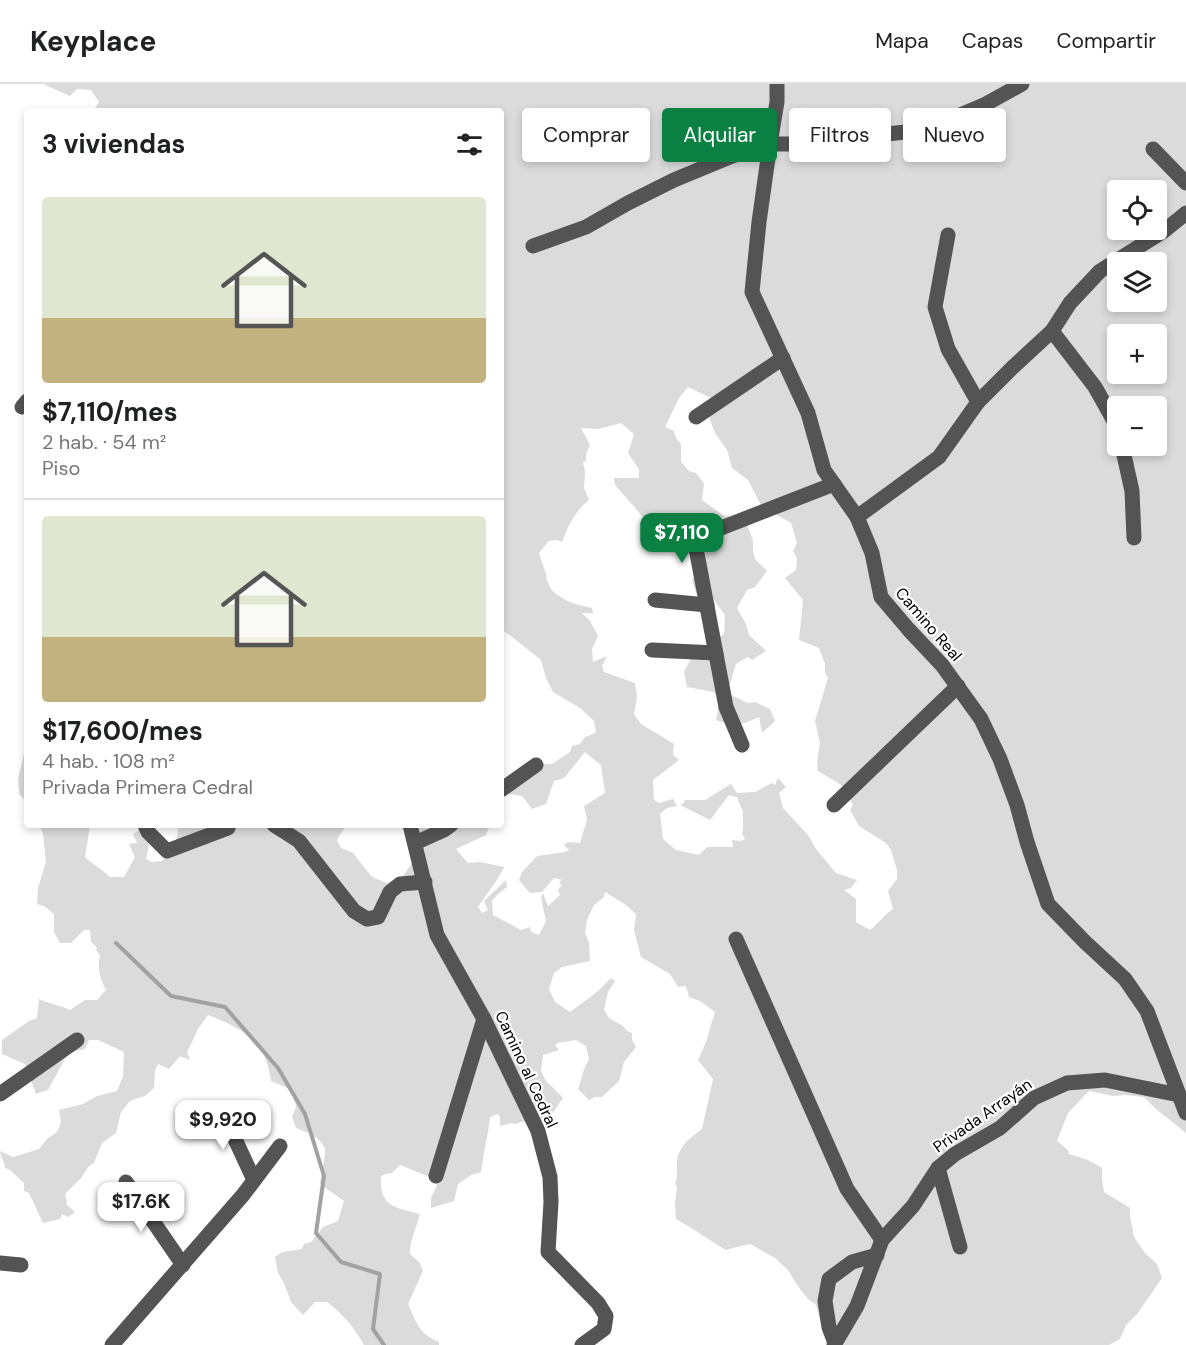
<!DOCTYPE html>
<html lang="es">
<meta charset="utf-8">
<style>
body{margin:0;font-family:"DM Sans",sans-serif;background:#f6f6f6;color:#202124;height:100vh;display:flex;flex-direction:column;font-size:22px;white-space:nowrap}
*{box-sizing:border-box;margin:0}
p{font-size:20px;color:#757577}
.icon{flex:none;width:33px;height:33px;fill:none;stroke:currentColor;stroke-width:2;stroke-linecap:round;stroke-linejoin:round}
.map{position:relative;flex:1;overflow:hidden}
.side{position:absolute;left:24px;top:24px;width:480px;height:720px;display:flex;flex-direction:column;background:#fff;border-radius:6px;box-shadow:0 3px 9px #0003}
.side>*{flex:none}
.hud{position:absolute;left:522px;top:24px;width:570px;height:54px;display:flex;gap:12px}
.buttons{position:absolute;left:1107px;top:96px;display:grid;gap:12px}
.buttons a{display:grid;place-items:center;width:60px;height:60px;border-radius:6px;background:#fff;box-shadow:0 3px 9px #0003;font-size:30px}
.price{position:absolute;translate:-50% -51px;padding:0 14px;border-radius:12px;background:#fff;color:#222;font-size:20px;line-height:39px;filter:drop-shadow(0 2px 3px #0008)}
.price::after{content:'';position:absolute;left:50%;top:36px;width:18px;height:14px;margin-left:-9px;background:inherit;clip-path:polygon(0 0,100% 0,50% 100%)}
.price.current{background:#0b8043;color:#fff}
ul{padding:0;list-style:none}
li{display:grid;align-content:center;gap:12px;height:318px;padding:0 18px}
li+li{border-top:2px solid #e0e0e0}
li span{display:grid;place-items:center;height:186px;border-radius:6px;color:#555}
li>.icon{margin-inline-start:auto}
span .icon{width:108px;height:108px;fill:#fffc;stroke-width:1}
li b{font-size:26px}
h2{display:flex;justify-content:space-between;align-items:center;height:72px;padding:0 18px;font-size:26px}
.chip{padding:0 21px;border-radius:6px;background:#fff;box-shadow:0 3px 9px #0003;font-size:21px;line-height:54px}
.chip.current{background:#0b8043;color:#fff}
header{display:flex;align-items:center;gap:36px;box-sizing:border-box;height:84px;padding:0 30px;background:#fff;border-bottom:2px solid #e0e0e0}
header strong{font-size:28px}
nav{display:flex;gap:33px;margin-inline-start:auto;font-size:21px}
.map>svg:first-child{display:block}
.green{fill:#dbdbdb;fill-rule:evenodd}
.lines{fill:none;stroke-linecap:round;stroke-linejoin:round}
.stream{stroke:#a2a2a2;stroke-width:4}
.minor{stroke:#545454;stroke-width:15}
.labels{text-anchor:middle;stroke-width:4.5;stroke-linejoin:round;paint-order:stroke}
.street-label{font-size:16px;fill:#000;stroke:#fff}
</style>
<header>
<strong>Keyplace</strong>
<nav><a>Mapa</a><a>Capas</a><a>Compartir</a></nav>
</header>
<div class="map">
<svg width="1186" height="1261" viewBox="0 0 1186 1261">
<rect width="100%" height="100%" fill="#fff"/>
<g class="green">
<path d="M43,0H1186V1049L1156,1025L1144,1013L1125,1011L1113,1012L1089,1007L1068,1029L1057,1057L1068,1066L1069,1070L1088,1076L1102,1084V1096L1104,1108L1130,1124V1132L1134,1153L1145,1169L1157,1180L1162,1194L1137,1230L1126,1241L1120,1255L1109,1261H844L841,1259L824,1252L816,1221L808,1215L797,1201L788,1186L775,1174L750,1160L733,1164L726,1166C709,1156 694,1145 676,1135L675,1120L677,1103L675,1099C679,1092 676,1087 677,1080C677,1063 690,1054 702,1045L713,995L698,976L706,958L715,928L700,917L689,913L686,902L678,903L670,890L641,873L634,846L636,830L626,821L605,808L604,813L594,821L587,836L585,849L589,859L590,877L562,883L554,889L549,905L555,918L570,928L597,908L611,894L615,897L608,908L604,926L609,934L623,942L627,947L632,949V956L636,963L624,978L619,997L602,1013H595L589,1016L578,1005C582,994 583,985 589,975L586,962L576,956L558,959L555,961L559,966L543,971L541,987L546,997L563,1014L544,1041C534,1036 525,1036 515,1040L512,1039L500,1042V1033L498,1030L490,1033C489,1043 487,1053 485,1063C483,1072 483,1079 481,1088L471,1091L458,1100L454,1117L431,1124V1114L437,1101L435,1095L400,1081L392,1089L386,1090L381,1092C379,1123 395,1123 420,1130C417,1142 409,1159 410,1170L420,1179L423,1187L408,1220C416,1238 419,1250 439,1258V1261H364C354,1243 343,1230 327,1218H315L303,1231L291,1218L284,1199L278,1189L275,1173L282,1168L302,1165L304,1160L311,1158L323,1143L338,1137L344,1117L320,1100C321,1093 326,1070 325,1065C324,1061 319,1056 316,1053L312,1054L311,1050L296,1044L292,1033L296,1023L292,1006L271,997C270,990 268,981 265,974C257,951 229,939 208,931L198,945L187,968L190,976L180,972L169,985L158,980L155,987L154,1004L145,1012L130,1017L121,1028L116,1049L102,1059L94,1079L89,1082L81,1094L65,1110L67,1117L66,1120L75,1128L68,1133L62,1130L60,1135L43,1139L29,1109L24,1107V1099L10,1086L5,1084C5,1077 0,1073 0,1067L13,1073L39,1065L47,1055L57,1048L61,1038L59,1026L83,1020L97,1012L117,1007L123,992L124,968L98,956H89L85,965L68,969L48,1006L36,1010L25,980L2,970V956L29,937L37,934L39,915C49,920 60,921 70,926L85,916H97L106,906C100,894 97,884 100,871L96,866L97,863L91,858L90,846H84L71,859H60L54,848V830L44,822L37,820L38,804L46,778L43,749L39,741H90L85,773C93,781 102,785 110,793H124L135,773L129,760L137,759L133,750L142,744L150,757L146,775L152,778L162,777C172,766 179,756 178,741H347L341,749L337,756L341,764L353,769L372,793L387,799L403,792L417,772L406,741H490L486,751L456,765L468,779L480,778L504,783C497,798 487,809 478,823L482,829L488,826L484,817L506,796L507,803L498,810L492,817L493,831L521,846L530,843L531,848L539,851L546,837L541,814L543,809L548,822L560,811L558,806L562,801L559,798L562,796L554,794L542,808L530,809L519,796L522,788L537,772L565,768L569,766L564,761L568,758L580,759L587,736L584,722L605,709L601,681L585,668L564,694L554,697L546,720L532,725L522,712L502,709L533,680H552L570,668L572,662L580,660L585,653L596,649L594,637L580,624L553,608L546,594L541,576L507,549L501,546V27H85L94,26L99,18L91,6L77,5L70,12ZM1118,106H1156V146H1118ZM1118,178H1156V218H1118ZM1118,250H1156V290H1118ZM688,303L711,314L712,329L709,333L715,349L727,366L732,384L748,396L766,431L775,430L791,439L797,459L793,467L797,474L796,486L785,494L803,516L799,556L819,564L825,580V588L828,594L815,637L820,659L817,678L818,687L843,702L853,721L850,726L859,742L886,759L891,766L897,786V795L888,807L893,825C884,831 879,839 870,846L856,838V815L844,806L851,804L857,796L836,789L816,765L808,751L783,724L779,709L786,703L778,694L775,701L772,699L755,708L737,709L731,700L705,716H685L683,720L680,721L710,736L729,711L737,713L743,728V746L742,749L745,755L741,757L732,756L733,763H707L699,771L676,766L663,755L660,730L667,724L677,722L673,715L659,719L654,716L653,696L679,676L673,671L674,660L641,640L634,630L637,613L635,599L604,588L602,582L607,572L593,578L592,565L598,552L590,537L582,529H593L592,524C578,521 565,518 554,508C550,505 549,499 546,495L547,493L539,469L549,457L557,456L562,458C568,442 575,427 589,416L584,404L585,388L583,378L586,377V370L590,361L581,344L598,345L621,339L634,350L628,369L639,385V394H614L615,401L644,434L656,444L667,448L681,443L692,447L706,459L705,483L692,496L696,509L708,508L725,531L724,550L715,556L709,562L692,572L684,588L687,603L714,608L720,616L716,636C734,643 742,641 759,633L762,649L775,637L770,625L755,618L748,619L727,609L736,580L748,573L752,576L766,567L749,551L746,540L737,524L747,506L755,503L767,487L755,475L753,467V456L745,436L723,431L702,416L704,399L696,389L689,387L681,378V360L676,354L674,347L665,343L679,314ZM1118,322H1156V362H1118Z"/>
<path d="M25,665L27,679V726L24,715L19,710L18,695Z"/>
</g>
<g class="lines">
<path class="stream" d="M116,859L171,912L225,923L278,984L305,1030L324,1092L316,1149L341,1178L380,1190L373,1245L384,1261"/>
<g class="minor">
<path d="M777,0V18L770,60L759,138L752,208L808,329L824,386L857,433L872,469L881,513L909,546L942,581L981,635L1000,675L1017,721L1027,758L1048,820L1085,858L1125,895L1147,927L1186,1029"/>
<path d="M1153,65L1186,99"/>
<path d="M948,151L935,223L948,265L978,318"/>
<path d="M533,162L586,143L628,119L674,96L732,72L770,60H815L856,53L906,48L944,38L984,21L1022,0"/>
<path d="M1052,247L1095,303L1118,344"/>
<path d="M22,323L27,317"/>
<path d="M696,333L783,274"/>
<path d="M1122,362L1132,407L1134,454"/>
<path d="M857,433L939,373L978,318L1012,284L1052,247L1070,219L1100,187L1164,147L1186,129"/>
<path d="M655,516L707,521"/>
<path d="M652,566L716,569"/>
<path d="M742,661L726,623L695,459L698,453L834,400"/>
<path d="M501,706L536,681"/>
<path d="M834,721L958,602"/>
<path d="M145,741L148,748L167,767L228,744L229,741"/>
<path d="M274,741L299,757L354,827L367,835L378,833L390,808L400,800L425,798"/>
<path d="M410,741L437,851L484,935L538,1047L550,1093L551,1118L548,1168L598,1219L606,1232L604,1245L582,1261"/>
<path d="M415,759L444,746L451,741"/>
<path d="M736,855L847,1105L882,1156"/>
<path d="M0,1010L77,956"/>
<path d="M209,1025L228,1040L254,1096"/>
<path d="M938,1084L960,1163"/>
<path d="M436,1092L484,935"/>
<path d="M126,1098L183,1181"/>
<path d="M0,1179L21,1181"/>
<path d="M835,1259L829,1243L825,1217L829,1195L852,1178L877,1171"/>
<path d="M112,1261L243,1111L280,1062"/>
<path d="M834,1261L857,1222L882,1156L913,1122L938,1084L955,1070L1000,1044L1034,1014L1067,999L1105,996L1179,1011"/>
</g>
</g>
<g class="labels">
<g class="street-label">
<text transform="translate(929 540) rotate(49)" y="6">Camino Real</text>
<text transform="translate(527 985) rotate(65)" y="6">Camino al Cedral</text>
<text transform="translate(982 1031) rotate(-35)" y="6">Privada Arrayán</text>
</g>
</g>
</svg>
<div class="buttons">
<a><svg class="icon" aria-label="locate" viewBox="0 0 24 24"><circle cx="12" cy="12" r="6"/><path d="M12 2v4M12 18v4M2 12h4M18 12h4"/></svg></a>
<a><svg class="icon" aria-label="layers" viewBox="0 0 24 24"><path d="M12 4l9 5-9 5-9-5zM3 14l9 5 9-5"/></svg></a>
<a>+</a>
<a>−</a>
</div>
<b class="price current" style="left:682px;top:480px">$7,110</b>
<b class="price" style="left:223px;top:1067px">$9,920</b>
<b class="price" style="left:141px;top:1149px">$17.6K</b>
<div class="hud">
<a class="chip">Comprar</a>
<a class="chip current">Alquilar</a>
<a class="chip">Filtros</a>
<a class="chip">Nuevo</a>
</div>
<section class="side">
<h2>3 viviendas<svg class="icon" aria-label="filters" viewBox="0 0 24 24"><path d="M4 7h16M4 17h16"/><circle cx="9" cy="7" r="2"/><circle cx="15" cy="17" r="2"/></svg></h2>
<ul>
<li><span style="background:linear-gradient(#dfe7d0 65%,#c2b280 0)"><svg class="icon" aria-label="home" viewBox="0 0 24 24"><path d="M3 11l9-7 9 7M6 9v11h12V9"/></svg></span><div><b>$7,110/mes</b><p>2 hab. · 54 m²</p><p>Piso</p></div></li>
<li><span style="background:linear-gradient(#dfe7d0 65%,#c2b280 0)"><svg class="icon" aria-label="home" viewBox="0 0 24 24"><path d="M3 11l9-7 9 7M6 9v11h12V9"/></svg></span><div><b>$17,600/mes</b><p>4 hab. · 108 m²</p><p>Privada Primera Cedral</p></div></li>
</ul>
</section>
</div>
